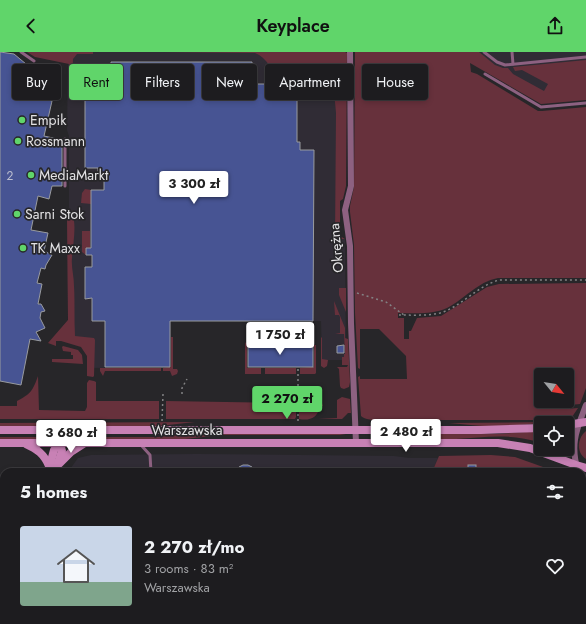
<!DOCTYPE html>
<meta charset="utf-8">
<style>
body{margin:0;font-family:Jost,sans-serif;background:#252528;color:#f1f3f6;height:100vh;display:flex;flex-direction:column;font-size:15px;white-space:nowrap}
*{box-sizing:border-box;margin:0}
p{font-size:13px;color:#a0a1a4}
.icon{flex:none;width:22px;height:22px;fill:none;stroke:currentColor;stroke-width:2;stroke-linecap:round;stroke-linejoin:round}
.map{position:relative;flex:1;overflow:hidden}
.panel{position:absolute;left:0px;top:416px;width:586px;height:156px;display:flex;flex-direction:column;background:#1d1c1f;border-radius:12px 12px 0 0;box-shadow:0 2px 6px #0003,0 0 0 1px #3b3a3d}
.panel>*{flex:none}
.top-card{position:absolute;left:12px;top:12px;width:562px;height:36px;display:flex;gap:8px}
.needle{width:26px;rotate:120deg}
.buttons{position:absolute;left:534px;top:316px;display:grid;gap:8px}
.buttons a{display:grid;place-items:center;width:40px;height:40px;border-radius:4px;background:#1d1c1f;box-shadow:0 2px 6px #0003,0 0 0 1px #3b3a3d;font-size:20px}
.price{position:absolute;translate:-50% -34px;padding:0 9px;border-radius:4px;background:#fff;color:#222;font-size:13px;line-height:26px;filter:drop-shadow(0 1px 2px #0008)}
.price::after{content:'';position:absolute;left:50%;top:24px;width:12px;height:9px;margin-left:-6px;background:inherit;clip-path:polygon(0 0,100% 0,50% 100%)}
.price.active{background:#60d56a;color:#111}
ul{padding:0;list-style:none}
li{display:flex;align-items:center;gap:12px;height:100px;padding:0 20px}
li span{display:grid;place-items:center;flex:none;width:112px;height:80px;border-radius:4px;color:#555}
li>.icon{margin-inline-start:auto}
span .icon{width:48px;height:48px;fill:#fffc;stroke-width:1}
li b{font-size:17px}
h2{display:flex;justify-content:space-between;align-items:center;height:48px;padding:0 20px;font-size:17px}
.chip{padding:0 14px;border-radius:4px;background:#1d1c1f;box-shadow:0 2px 6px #0003,0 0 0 1px #3b3a3d;font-size:14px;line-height:36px}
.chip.active{background:#60d56a;color:#111}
header{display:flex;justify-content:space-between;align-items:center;height:52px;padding:0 20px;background:#60d56a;color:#111;font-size:18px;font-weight:600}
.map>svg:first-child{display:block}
.built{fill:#302c35}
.green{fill:#67313c;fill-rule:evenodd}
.building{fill:#475493;stroke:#999b9f}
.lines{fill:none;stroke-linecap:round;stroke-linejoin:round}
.path{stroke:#838284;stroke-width:1.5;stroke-dasharray:2 3;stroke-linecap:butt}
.lane{stroke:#8d6181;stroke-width:3}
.street{stroke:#8d6181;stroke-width:6}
.secondary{stroke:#c881b5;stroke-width:8}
.poi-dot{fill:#60d56a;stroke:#272629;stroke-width:1.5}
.labels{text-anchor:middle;stroke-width:3.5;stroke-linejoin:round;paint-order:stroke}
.number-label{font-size:12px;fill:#bdbfd0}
.poi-label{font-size:14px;fill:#e4e3e5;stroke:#272629;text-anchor:start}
.street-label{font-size:14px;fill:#e4e3e5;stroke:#272629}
</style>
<header><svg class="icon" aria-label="back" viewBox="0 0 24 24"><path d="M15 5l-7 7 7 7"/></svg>Keyplace<svg class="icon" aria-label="share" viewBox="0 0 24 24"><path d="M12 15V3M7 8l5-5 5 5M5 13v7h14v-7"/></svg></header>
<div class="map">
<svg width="586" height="572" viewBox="0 0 586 572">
<rect width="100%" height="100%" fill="#272629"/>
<g class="built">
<path d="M71,0H312L345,1L340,139V187H345L346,308H322L321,269H171L170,315L89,316L91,288L77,286L63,274L68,268L67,165L69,160V84L67,78L68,12Z"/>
<path d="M466,0H586V48L541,52Z"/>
<path d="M197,402L394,404L409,406H438L432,420H68L78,406L91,403Z"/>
<path d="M582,520L586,523V572H485L488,568H582Z"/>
<path d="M0,547L4,548V568H46L58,572H0Z"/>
<path d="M232,568H276L273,572H238Z"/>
<path d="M286,568H470L467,572H283Z"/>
</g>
<g class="green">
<path d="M27,0H93V2H77L73,7L72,32H69V12L35,5Z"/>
<path d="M162,0H345L347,1L346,134L343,147L340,149V184L345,187H335L336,61C334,28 329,28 298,26C293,26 287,27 283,25C271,20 267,5 255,1Z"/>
<path d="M355,0H479L495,13L503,16H508L513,22L544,39L548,32L522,18L515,19L513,15L586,8V48L541,52L470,11L471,20L477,22L538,59H542L586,55V226H498C477,230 465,247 447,256C432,263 414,261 398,261V266H404V287H409V279H411L417,266L441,264L487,235L499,232L586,231V336L580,352L570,353V350H565V357L578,356L572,365L562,368C507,368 452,368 397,368C388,368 367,370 361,364L358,325L360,324V327H407L406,304L379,277H360V317L358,316L355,261L354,193L350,160V154L354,135ZM541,323H567V349H541Z"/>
<path d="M38,31L49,33L52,35L54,39L52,49L32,45L34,34Z"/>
<path d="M85,137L91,138V152L81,151L82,141Z"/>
<path d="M72,159C77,175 73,190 72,206C71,215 74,224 74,234C75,250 74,267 75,284L94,286L95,288L94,324L93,325L87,324V304L81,295L61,289H56V294L48,291L68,268L67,165L69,160Z"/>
<path d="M82,179H90V203H86L82,200Z"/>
<path d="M339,236H346V260L339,243Z"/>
<path d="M334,249L345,276V286L348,287L350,330L349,335L344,337L341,336L340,334L339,317L337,315H347L348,313H342V305H344V302H345L344,282H335L340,281V265L339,263H335Z"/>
<path d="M171,285H173V317H177L178,319L177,322L172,324L170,319H163V316L171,315Z"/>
<path d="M322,285V307L328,308L327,314L324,316L321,314V286Z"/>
<path d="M245,290L247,293V316H261V322H245Z"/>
<path d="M314,293H316V321L315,322H300V316L314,315Z"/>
<path d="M63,294L78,298L82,303L83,312L52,310V307H73V303H71V300L63,299L62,295Z"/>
<path d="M100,316H161V319H105L103,324L100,319Z"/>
<rect x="265" y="316" width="31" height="6"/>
<path d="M38,324L39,358L85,359L87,355V331L89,328L94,329L96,330V349H159V367H0V354H17V349C31,342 33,338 38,324Z"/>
<path d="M342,345L350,347L351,361H348L342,367H318L337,366V348Z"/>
<path d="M319,348L322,351L323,354L320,355C317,366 310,369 299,367V349Z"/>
<path d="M166,349L296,351V365L295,367H166Z"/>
<path d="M195,370L159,374H0V371Z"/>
<path d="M554,370L507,374H481L449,371Z"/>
<path d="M567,377H570L571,378L570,401L569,402L565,401L564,397H567Z"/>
<path d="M541,379V391C512,381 486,385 456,387C431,388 405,387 380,387V382H498Z"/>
<path d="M586,379V407C576,401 577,386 586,379Z"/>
<path d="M189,382H346L340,383H221L185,387H74L72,386L74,385H158Z"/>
<path d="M0,385H46L49,387H0Z"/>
<path d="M491,403L515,405L557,420H432L439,404Z"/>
<path d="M4,479V522L0,521V483Z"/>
</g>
<g class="building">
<path d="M0,0L14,2L32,17L26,43L52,49L44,84L62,88V134H52L49,147L38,144L31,178L48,181L44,199L52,203L46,213L45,217L41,216L37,231L42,232L38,252H41L45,259L41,260L40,266L45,276L36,280L41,289L30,287L21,333L0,329Z"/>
<path d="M111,10H252V32H271V47H297V90H300V98H314L313,269H170V315H105V269H92V246L85,247V215H92V203H86V196H91V138H104V123H98V116H85V33H98V21H111Z"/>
<path d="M344,293V301H337V294Z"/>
<rect x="248" y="294" width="65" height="21"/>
<path d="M243,413H248L252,415L254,420H236L239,415Z"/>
<rect x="468" y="413" width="8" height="7"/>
</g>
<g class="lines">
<g class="path">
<path d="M357,241L386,250L404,263"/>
<path d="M399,263C412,263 427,264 440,261C461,255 477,234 499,228H586"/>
<path d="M182,342V336L187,327"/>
<path d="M162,369L163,342"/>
<path d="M298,369V315"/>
</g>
<g class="lane">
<path d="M21,0L34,9"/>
<path d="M484,0L497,10L505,13L586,5"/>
<path d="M512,0L513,12"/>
<path d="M485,22L541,55L586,51"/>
<path d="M65,87V134"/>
<path d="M141,393L150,403L151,420"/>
<path d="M584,443L586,457"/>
<path d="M582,504L586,499"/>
<path d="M582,514L586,509"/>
<path d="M582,515L586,518"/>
<path d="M8,568L20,572"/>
<path d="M256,568L262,572"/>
<path d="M480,572L483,568"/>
</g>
<g class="street">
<path d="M350,0L351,134L345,158L350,194L351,271L356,391"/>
<path d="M578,420C570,392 576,379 586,353"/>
<path d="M582,435L586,443"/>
<path d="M7,572L8,568"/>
<path d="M278,572L280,568"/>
</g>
<g class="secondary">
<path d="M567,373L586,370"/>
<path d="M0,378H481L541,376"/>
<path d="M0,391H498L530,396L576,413L586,416"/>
<path d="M26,392C37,397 44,402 49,414"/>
<path d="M59,412L71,400L85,391"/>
<path d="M48,420L54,398L60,391"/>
<path d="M55,420L62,399L60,391L61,378"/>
<path d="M221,568L226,572"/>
</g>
</g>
<g class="poi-dot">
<circle cx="22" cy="68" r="4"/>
<circle cx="18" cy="89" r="4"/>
<circle cx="31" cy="123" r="4"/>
<circle cx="17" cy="162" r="4"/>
<circle cx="23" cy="196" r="4"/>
</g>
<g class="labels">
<g class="number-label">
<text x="10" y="128">2</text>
</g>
<g class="poi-label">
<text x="30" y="73">Empik</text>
<text x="26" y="94">Rossmann</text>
<text x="39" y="128">MediaMarkt</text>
<text x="25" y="167">Sarni Stok</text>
<text x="31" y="201">TK Maxx</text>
</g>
<g class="street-label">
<text transform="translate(336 196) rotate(-95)" y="5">Okrężna</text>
<text x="187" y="383">Warszawska</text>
</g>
</g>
</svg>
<div class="buttons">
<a><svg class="needle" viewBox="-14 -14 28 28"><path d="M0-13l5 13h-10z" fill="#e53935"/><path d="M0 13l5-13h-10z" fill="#a0a1a4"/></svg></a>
<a><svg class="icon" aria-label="locate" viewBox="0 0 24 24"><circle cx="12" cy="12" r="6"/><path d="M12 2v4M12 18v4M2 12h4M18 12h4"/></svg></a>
</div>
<b class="price" style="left:194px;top:153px">3 300 zł</b>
<b class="price" style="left:280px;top:304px">1 750 zł</b>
<b class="price active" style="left:287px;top:368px">2 270 zł</b>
<b class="price" style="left:406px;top:401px">2 480 zł</b>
<b class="price" style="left:71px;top:402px">3 680 zł</b>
<div class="top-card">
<a class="chip">Buy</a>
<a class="chip active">Rent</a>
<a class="chip">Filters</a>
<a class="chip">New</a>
<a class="chip">Apartment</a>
<a class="chip">House</a>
</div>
<section class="panel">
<h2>5 homes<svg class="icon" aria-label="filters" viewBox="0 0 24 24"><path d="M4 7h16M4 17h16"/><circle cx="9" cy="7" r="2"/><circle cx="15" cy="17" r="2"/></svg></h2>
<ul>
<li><span style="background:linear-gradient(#c9d6e8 70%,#7fa58c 0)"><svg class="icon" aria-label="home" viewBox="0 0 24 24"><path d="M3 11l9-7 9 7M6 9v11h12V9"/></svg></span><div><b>2 270 zł/mo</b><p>3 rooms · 83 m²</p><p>Warszawska</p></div><svg class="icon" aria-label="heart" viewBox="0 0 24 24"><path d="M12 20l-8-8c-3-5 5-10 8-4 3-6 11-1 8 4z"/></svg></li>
</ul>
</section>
</div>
